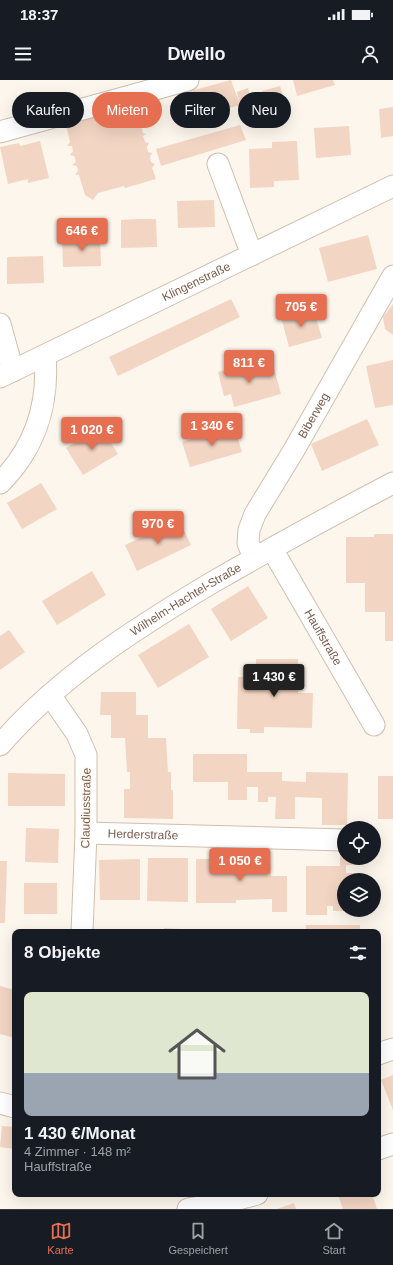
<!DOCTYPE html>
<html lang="de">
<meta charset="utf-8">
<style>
body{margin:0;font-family:Helvetica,sans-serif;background:#20242c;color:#f1f3f6;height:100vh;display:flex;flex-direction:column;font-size:15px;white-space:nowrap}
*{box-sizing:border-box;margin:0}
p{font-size:13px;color:#9ea1a6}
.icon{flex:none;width:22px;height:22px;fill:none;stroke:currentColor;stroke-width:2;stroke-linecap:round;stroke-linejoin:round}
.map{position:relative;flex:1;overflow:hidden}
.side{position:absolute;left:12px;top:849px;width:369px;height:268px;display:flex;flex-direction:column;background:#171b24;border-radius:8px;box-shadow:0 4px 16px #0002}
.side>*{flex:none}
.banner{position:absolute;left:12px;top:12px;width:369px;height:36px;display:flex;gap:8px}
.buttons{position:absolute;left:337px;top:741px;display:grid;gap:8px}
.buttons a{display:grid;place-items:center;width:44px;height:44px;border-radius:50%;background:#171b24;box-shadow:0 4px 16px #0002;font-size:20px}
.price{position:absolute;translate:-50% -34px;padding:0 9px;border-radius:4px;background:#e76f51;color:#fff;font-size:13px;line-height:26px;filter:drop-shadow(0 1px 2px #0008)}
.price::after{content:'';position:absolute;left:50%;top:24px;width:12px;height:9px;margin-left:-6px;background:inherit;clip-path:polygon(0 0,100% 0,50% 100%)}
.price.selected{background:#222;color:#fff}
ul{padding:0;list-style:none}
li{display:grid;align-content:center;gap:8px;height:212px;padding:0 12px}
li+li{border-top:1px solid #363941}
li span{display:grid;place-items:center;height:124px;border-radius:8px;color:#555}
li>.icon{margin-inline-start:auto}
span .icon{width:72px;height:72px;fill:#fffc;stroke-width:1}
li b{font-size:17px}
h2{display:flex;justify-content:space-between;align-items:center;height:48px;padding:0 12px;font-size:17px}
.pill{padding:0 14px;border-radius:18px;background:#171b24;box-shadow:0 4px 16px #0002;font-size:14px;line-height:36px}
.pill.selected{background:#e76f51;color:#fff}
.status{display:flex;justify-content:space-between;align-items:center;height:28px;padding:0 20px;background:#171b24;direction:ltr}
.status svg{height:11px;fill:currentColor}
header{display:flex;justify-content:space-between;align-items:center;height:52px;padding:0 12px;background:#171b24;font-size:18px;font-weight:700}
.dock{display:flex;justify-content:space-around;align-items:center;height:56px;border-top:1px solid #363941;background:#171b24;font-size:11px;color:#9ea1a6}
.dock a{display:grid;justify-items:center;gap:2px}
.dock .selected{color:#e76f51}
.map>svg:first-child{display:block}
.building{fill:#f3d5c3}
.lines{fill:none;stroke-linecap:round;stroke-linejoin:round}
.minor-casing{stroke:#d1beb0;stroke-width:23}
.minor{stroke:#fff;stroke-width:21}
.labels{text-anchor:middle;stroke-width:3;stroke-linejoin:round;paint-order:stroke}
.street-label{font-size:12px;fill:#7a5c4d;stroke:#fffaf3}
</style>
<div class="status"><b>18:37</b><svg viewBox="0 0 49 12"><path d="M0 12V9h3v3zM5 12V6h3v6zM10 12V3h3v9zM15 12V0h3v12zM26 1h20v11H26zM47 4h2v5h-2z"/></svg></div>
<header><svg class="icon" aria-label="menu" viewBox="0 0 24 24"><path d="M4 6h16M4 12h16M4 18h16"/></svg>Dwello<svg class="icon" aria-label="person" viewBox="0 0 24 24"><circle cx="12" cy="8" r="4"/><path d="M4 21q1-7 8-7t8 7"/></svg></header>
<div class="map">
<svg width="393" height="1129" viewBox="0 0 393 1129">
<rect width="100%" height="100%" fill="#fdf6ec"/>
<g class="building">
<path d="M231,0L240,25L195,38L187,12Z"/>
<path d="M293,0H333L335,5L297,16Z"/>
<path d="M280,6L286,25L267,29L262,11Z"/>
<path d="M248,8L253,26L241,29L237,12Z"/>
<path d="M136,27L143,53L146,54L143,56L145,62L149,63L147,67L148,72L152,73L150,77L151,82L155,84L152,88L156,99L125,108L124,106L98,113L93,120L85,115L79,95H75L78,91L77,86L72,85L76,82L74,76L70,75L73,71L72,66H67L70,62L66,45L104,34L105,36Z"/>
<path d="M393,27V56L381,58L379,29Z"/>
<path d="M240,45L246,60L161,86L156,69Z"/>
<path d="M349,46L351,75L316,78L314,48Z"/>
<path d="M40,61L49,98L28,103V99L8,104L0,67L19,63L20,66Z"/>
<path d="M297,61L299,100L274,101V107L250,108L249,69L272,68V62Z"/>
<path d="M214,120L215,147L178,148L177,121Z"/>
<path d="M139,139H156L157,167L121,168V140Z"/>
<path d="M368,155L377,189L328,202L319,168Z"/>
<path d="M100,157L101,186L63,187L62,158Z"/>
<path d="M43,176L44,203L7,204V177Z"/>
<path d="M231,219L240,237L118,296L109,277Z"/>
<path d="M393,224V255L385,249L383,237Z"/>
<path d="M313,228L322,258L289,267L281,237Z"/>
<path d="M393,280V325L375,328L366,286Z"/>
<path d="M273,285L281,314L234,327L231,314L224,316L218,292L243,286L245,292Z"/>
<path d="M367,339L379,365L322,391L311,364Z"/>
<path d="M234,346L242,372L190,387L182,362Z"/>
<path d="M101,347L118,374L83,395L66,368Z"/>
<path d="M41,403L57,429L22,449L7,423Z"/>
<path d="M179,440L191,465L137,491L125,465Z"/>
<path d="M374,454H393V561H385V532H365V503H346V457H374Z"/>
<path d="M92,491L106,515L57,545L42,521Z"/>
<path d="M248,506L268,538L231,561L211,529Z"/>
<path d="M189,544L209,577L158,608L138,575Z"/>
<path d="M9,550L25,572L0,590V556Z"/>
<path d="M256,579H298V613H313L312,648L264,647V653H250V649H237L238,597H260V586H256Z"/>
<path d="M101,612H136V635H148V658H166L168,692H171V710H173V739L124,738V709H130V692H127L125,658H111V635H100Z"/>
<path d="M193,674H247V692H282V701L306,702V692L348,693L347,745H322V718L295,717V739H275L276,717H268V722H258V707H247V720H228V702H193Z"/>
<path d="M8,693L65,694V726H8Z"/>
<rect x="378" y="696" width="15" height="43"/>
<path d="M26,748L59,749L58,783L25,782Z"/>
<path d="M340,766H344V778H360V785H346V793H361V800H344V831H333V826H327V835H306V786H340Z"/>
<path d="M148,778H188V822L147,821Z"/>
<path d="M140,779V820H100L99,780Z"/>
<path d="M196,779H270L271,796H287V832H272V819L236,820V823H196Z"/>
<path d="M0,781H7L5,843H0Z"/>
<rect x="24" y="803" width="33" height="31"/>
<rect x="306" y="845" width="54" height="7"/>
<path d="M164,848L181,849V852H164Z"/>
<path d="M0,906L15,910V958L0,954Z"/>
<path d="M393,995V1030L381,1000Z"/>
<path d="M2,1046L15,1047V1069L0,1067Z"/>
<path d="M342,1114H372L377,1129H343L338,1115Z"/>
<path d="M294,1123L296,1129H277Z"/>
</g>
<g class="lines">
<g class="minor-casing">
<g id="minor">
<path d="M0,52L188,0"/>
<path d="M218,84L252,175"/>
<path d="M0,244L13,291"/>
<path id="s1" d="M0,297L393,106"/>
<path d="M0,403C35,368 49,324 45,276"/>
<path id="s2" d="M272,469L374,645"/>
<path id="s3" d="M254,478L248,463L249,450L255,434L294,370L393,196"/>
<path d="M50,615L77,654L86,675V753L82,852"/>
<path id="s4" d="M0,665C58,598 133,550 208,505C268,470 330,436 393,403"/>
<path id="s5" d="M86,753L344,760"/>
<path d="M378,974L393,969"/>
<path d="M0,1023L15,1027"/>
<path d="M378,1069L393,1064"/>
<path d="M188,1129L231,1121L257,1114"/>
</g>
</g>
<use href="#minor" class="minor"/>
</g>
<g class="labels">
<g class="street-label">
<text dy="4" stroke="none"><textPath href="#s1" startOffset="218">Klingenstraße</textPath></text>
<text dy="4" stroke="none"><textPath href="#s3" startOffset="161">Biberweg</textPath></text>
<text dy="4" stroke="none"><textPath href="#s4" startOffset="237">Wilhelm-Hachtel-Straße</textPath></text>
<text dy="4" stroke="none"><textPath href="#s2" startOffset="102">Hauffstraße</textPath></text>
<text transform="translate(86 728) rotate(-89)" y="4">Claudiusstraße</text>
<text dy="4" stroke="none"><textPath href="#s5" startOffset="57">Herderstraße</textPath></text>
</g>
</g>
</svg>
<div class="buttons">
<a><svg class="icon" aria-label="locate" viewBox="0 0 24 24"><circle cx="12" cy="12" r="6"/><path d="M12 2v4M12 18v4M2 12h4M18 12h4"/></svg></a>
<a><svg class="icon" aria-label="layers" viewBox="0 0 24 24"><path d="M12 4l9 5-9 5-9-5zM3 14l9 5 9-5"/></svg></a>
</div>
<b class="price" style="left:82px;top:172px">646 €</b>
<b class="price" style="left:301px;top:248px">705 €</b>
<b class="price" style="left:249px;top:304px">811 €</b>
<b class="price" style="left:212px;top:367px">1 340 €</b>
<b class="price" style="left:92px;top:371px">1 020 €</b>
<b class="price" style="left:158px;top:465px">970 €</b>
<b class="price selected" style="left:274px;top:618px">1 430 €</b>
<b class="price" style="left:240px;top:802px">1 050 €</b>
<div class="banner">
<a class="pill">Kaufen</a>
<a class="pill selected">Mieten</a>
<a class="pill">Filter</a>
<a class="pill">Neu</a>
</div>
<section class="side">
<h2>8 Objekte<svg class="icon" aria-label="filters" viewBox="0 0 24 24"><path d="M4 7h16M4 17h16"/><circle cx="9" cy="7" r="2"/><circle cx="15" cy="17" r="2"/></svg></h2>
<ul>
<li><span style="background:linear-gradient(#dfe7d0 65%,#9aa5b1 0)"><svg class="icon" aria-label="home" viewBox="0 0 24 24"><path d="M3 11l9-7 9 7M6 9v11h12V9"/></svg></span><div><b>1 430 €/Monat</b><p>4 Zimmer · 148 m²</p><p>Hauffstraße</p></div></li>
</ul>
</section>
</div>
<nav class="dock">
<a class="selected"><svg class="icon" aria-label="map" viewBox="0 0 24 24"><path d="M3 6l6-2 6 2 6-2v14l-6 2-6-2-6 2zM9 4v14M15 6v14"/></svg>Karte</a>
<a><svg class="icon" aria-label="saved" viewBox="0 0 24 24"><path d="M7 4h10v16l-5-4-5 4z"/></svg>Gespeichert</a>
<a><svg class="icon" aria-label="home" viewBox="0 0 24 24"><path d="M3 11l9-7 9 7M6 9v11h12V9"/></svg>Start</a>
</nav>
